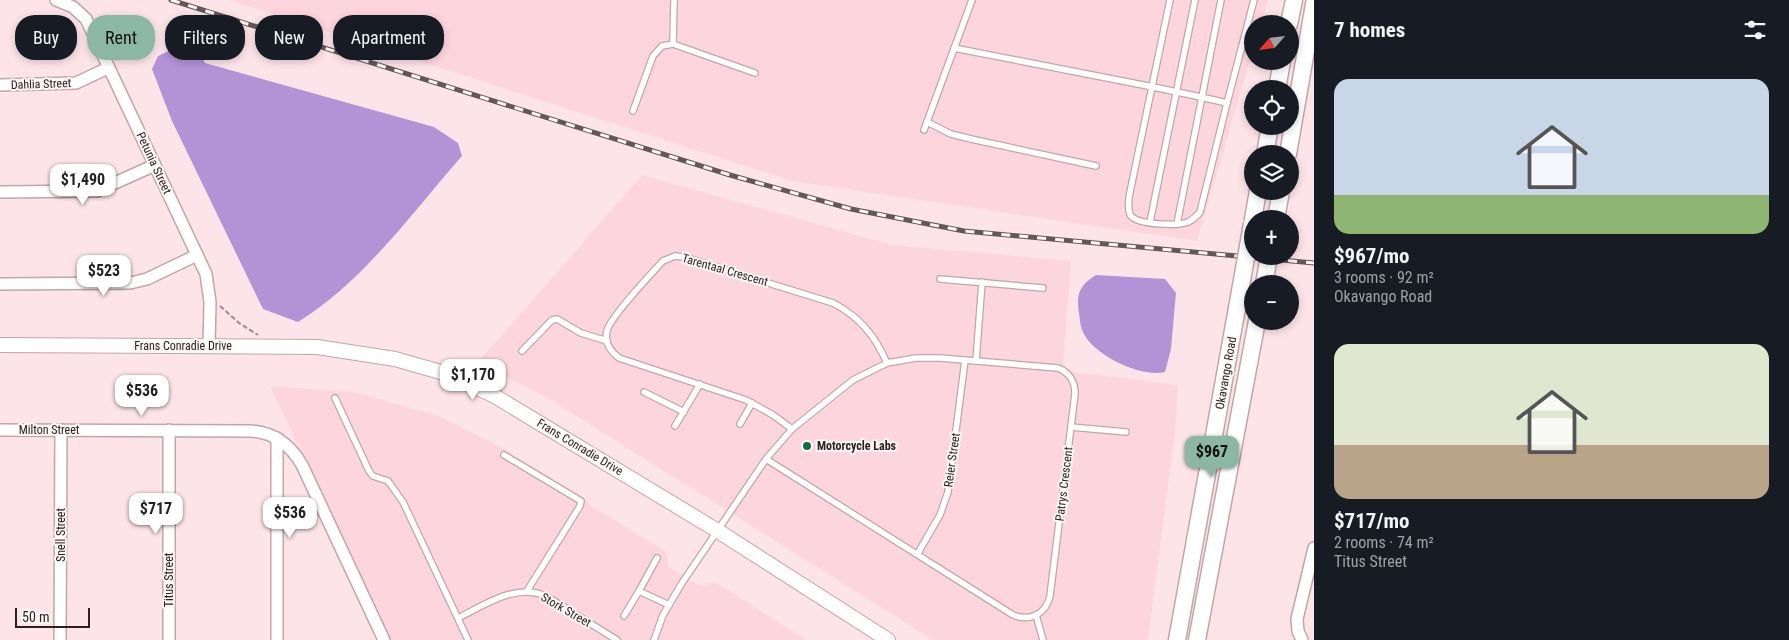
<!DOCTYPE html>
<meta charset="utf-8">
<style>
body{margin:0;font-family:"Roboto Condensed",sans-serif;background:#242831;color:#f1f3f6;height:100vh;display:flex;flex-direction:column;font-size:19px;white-space:nowrap}
*{box-sizing:border-box;margin:0}
p{font-size:16px;color:#9ea1a6}
.icon{flex:none;width:28px;height:28px;fill:none;stroke:currentColor;stroke-width:2;stroke-linecap:round;stroke-linejoin:round}
.map{position:relative;flex:1;overflow:hidden}
.details{display:flex;flex-direction:column;background:#171b24;width:475px}
.details>*{flex:none}
.guide{position:absolute;left:15px;top:15px;width:475px;height:45px;display:flex;gap:10px}
.needle{width:32px;rotate:242deg}
.controls{position:absolute;left:1244px;top:15px;display:grid;gap:10px}
.controls a{display:grid;place-items:center;width:55px;height:55px;border-radius:50%;background:#171b24;box-shadow:0 2px 8px #0003;font-size:25px}
.scale{position:absolute;left:15px;bottom:12px;width:75px;box-sizing:border-box;padding-left:5px;border:2px solid #2b2022;border-top:0;font-size:14px;line-height:18px;white-space:nowrap;color:#2b2022;-webkit-text-stroke:4px #fdf7f8;paint-order:stroke}
.price{position:absolute;translate:-50% -42px;padding:0 11px;border-radius:10px;background:#fff;color:#222;font-size:16px;line-height:32px;filter:drop-shadow(0 1px 2px #0008)}
.price::after{content:'';position:absolute;left:50%;top:30px;width:15px;height:11px;margin-left:-8px;background:inherit;clip-path:polygon(0 0,100% 0,50% 100%)}
.price.selected{background:#8db7a5;color:#111}
ul{padding:0;list-style:none}
li{display:grid;align-content:center;gap:10px;height:265px;padding:0 20px}
li span{display:grid;place-items:center;height:155px;border-radius:15px;color:#555}
li>.icon{margin-inline-start:auto}
span .icon{width:90px;height:90px;fill:#fffc;stroke-width:1}
li b{font-size:21px}
h2{display:flex;justify-content:space-between;align-items:center;height:60px;padding:0 20px;font-size:21px}
.tag{padding:0 18px;border-radius:20px;background:#171b24;box-shadow:0 2px 8px #0003;font-size:18px;line-height:45px}
.tag.selected{background:#8db7a5;color:#111}
main{display:flex;flex:1;min-height:0}
.map>svg:first-child{display:block}
.built{fill:#fdd6dd}
.water{fill:#b393d6}
.lines{fill:none;stroke-linecap:round;stroke-linejoin:round}
.service-casing{stroke:#c2a5aa;stroke-width:8}
.minor-casing{stroke:#c2a5aa;stroke-width:14}
.tertiary-casing{stroke:#c2a5aa;stroke-width:16}
.secondary-casing{stroke:#c2a5aa;stroke-width:19}
.path{stroke:#9e8b8e;stroke-width:2;stroke-dasharray:5 2.5;stroke-linecap:butt}
.service{stroke:#fff;stroke-width:5.5}
.minor{stroke:#fff;stroke-width:11}
.tertiary{stroke:#fff;stroke-width:14}
.secondary{stroke:#fff;stroke-width:16}
.rail-casing{stroke:#655759;stroke-width:5}
.rail{stroke:#fdf7f8;stroke-width:3;stroke-dasharray:9;stroke-linecap:butt}
.secondary-bridge-casing{stroke:#c2a5aa;stroke-width:19;stroke-linecap:butt}
.secondary-bridge{stroke:#fff;stroke-width:16}
.poi-dot{fill:#126d41;stroke:#fdf7f8;stroke-width:2}
.labels{text-anchor:middle;stroke-width:4;stroke-linejoin:round;paint-order:stroke}
.street-label{font-size:12px;fill:#2b2022;stroke:#fdf7f8}
.poi-label{font-size:12px;font-weight:bold;fill:#2b2022;stroke:#fdf7f8;text-anchor:start}
</style>
<main>
<div class="map">
<svg width="1314" height="640" viewBox="0 0 1314 640">
<rect width="100%" height="100%" fill="#fde4e8"/>
<g class="built">
<path d="M229,0H1268L1261,24H1252V53L1197,241L792,181Z"/>
<path d="M642,175L892,245L1071,261L1063,364L1074,372L1178,385L1175,431L1148,640H933L551,400L492,369L481,359Z"/>
<path d="M270,386L354,392L436,415L504,449L588,501L587,503L666,552L669,567L700,586L715,582L807,640H390Z"/>
</g>
<g class="water">
<path d="M194,39L205,63L434,127L458,143L462,156C411,214 364,281 298,322L263,309L172,121L152,69L158,56Z"/>
<path d="M1096,275L1165,279L1176,293L1171,349L1165,372C1141,378 1093,355 1083,332C1080,326 1080,319 1079,313C1076,293 1080,285 1096,275Z"/>
</g>
<g class="lines">
<g class="service-casing">
<g id="service">
<path d="M674,0L673,44L755,73"/>
<path d="M954,48L1138,84C1168,90 1197,96 1227,103L1200,212C1197,216 1194,219 1188,222C1178,226 1139,225 1131,216C1127,210 1129,203 1129,197L1170,0"/>
<path d="M1227,103L1254,0"/>
<path d="M633,111L653,56L662,46L673,44"/>
<path d="M927,122L951,134L971,139L1096,166"/>
<path d="M924,130L972,0"/>
<path d="M1150,222L1195,0"/>
<path d="M1177,224L1221,0"/>
<path d="M940,279L1043,288"/>
<path d="M522,351L552,320L557,319L581,333L607,341"/>
<path d="M976,361L982,282"/>
<path d="M644,392L684,412"/>
<path d="M335,398L369,471L373,476L388,481L403,502L468,640"/>
<path d="M740,424L752,403"/>
<path d="M675,426L700,384"/>
<path d="M1071,427L1126,432"/>
<path d="M792,429L773,415L746,400L619,358C610,351 604,342 607,331C610,317 652,273 663,261L675,256L684,257L833,303C860,317 875,336 887,363"/>
<path d="M504,455L581,501L580,506L527,591"/>
<path d="M918,553L940,515L948,492L965,360"/>
<path d="M657,558L639,591L669,605"/>
<path d="M1036,615L1043,640"/>
<path d="M624,616L639,591"/>
<path d="M458,618C485,605 515,583 546,596L617,640"/>
<path d="M654,640L663,615L682,583L766,459L792,429L853,380L887,363L916,358H940L1058,368C1070,373 1075,381 1075,394L1050,596C1046,614 1030,622 1013,615L766,459"/>
</g>
</g>
<g class="minor-casing">
<g id="minor">
<path d="M56,0L73,7L86,19L206,274L210,302L209,346"/>
<path d="M0,85L76,83L108,68"/>
<path d="M0,192L97,191L155,165"/>
<path d="M0,284L130,283L147,279L197,255"/>
<path d="M0,430L250,431C273,432 290,444 302,465L384,640"/>
<path d="M277,438V640"/>
<path d="M60,640L61,430"/>
<path d="M169,640V430"/>
<path d="M1302,640L1298,631L1297,619L1314,548"/>
</g>
</g>
<g class="tertiary-casing">
<path id="tertiary" d="M0,345L317,347L395,359L444,373L493,395L718,531L888,640"/>
</g>
<g class="secondary-casing">
<g id="secondary">
<path d="M1289,24L1294,0"/>
<path d="M1277,89L1282,61"/>
<path d="M1265,154L1270,126"/>
<path d="M1288,154L1314,4"/>
<path d="M1253,219L1258,191"/>
<path d="M1276,219L1281,191"/>
<path d="M1177,640L1239,297"/>
<path d="M1197,640L1257,321"/>
</g>
</g>
<path class="path" d="M220,306L239,323L258,335"/>
<use href="#service" class="service"/>
<use href="#minor" class="minor"/>
<use href="#tertiary" class="tertiary"/>
<use href="#secondary" class="secondary"/>
<g class="rail-casing">
<path id="rail" d="M171,0L730,175L851,209L964,231L1314,263"/>
</g>
<use href="#rail" class="rail"/>
<g class="secondary-bridge-casing">
<g id="secondary-bridge">
<path d="M1264,284L1269,256"/>
<path d="M1239,297L1252,224"/>
</g>
</g>
<use href="#secondary-bridge" class="secondary-bridge"/>
</g>
<circle class="poi-dot" cx="807" cy="446" r="5"/>
<g class="labels">
<g class="street-label">
<text transform="translate(41 84) rotate(-2)" y="4">Dahlia Street</text>
<text transform="translate(154 163) rotate(65)" y="4">Petunia Street</text>
<text transform="translate(725 270) rotate(16)" y="4">Tarentaal Crescent</text>
<text x="183" y="350">Frans Conradie Drive</text>
<text transform="translate(1226 373) rotate(-80)" y="4">Okavango Road</text>
<text x="49" y="434">Milton Street</text>
<text transform="translate(580 447) rotate(31)" y="4">Frans Conradie Drive</text>
<text transform="translate(952 460) rotate(-82)" y="4">Reier Street</text>
<text transform="translate(1064 484) rotate(-83)" y="4">Patrys Crescent</text>
<text transform="translate(61 535) rotate(-90)" y="4">Snell Street</text>
<text transform="translate(169 580) rotate(-90)" y="4">Titus Street</text>
<text transform="translate(566 610) rotate(30)" y="4">Stork Street</text>
</g>
<g class="poi-label">
<text x="817" y="450">Motorcycle Labs</text>
</g>
</g>
</svg>
<div class="controls">
<a><svg class="needle" viewBox="-14 -14 28 28"><path d="M0-13l5 13h-10z" fill="#e53935"/><path d="M0 13l5-13h-10z" fill="#9ea1a6"/></svg></a>
<a><svg class="icon" aria-label="locate" viewBox="0 0 24 24"><circle cx="12" cy="12" r="6"/><path d="M12 2v4M12 18v4M2 12h4M18 12h4"/></svg></a>
<a><svg class="icon" aria-label="layers" viewBox="0 0 24 24"><path d="M12 4l9 5-9 5-9-5zM3 14l9 5 9-5"/></svg></a>
<a>+</a>
<a>−</a>
</div>
<div class="scale">50 m</div>
<b class="price" style="left:83px;top:206px">$1,490</b>
<b class="price" style="left:104px;top:297px">$523</b>
<b class="price" style="left:473px;top:401px">$1,170</b>
<b class="price" style="left:142px;top:417px">$536</b>
<b class="price selected" style="left:1212px;top:478px">$967</b>
<b class="price" style="left:156px;top:535px">$717</b>
<b class="price" style="left:290px;top:539px">$536</b>
<div class="guide">
<a class="tag">Buy</a>
<a class="tag selected">Rent</a>
<a class="tag">Filters</a>
<a class="tag">New</a>
<a class="tag">Apartment</a>
</div>
</div>
<section class="details">
<h2>7 homes<svg class="icon" aria-label="filters" viewBox="0 0 24 24"><path d="M4 7h16M4 17h16"/><circle cx="9" cy="7" r="2"/><circle cx="15" cy="17" r="2"/></svg></h2>
<ul>
<li><span style="background:linear-gradient(#c9d6e8 75%,#8fb573 0)"><svg class="icon" aria-label="home" viewBox="0 0 24 24"><path d="M3 11l9-7 9 7M6 9v11h12V9"/></svg></span><div><b>$967/mo</b><p>3 rooms · 92 m²</p><p>Okavango Road</p></div></li>
<li><span style="background:linear-gradient(#dfe7d0 65%,#b9a48a 0)"><svg class="icon" aria-label="home" viewBox="0 0 24 24"><path d="M3 11l9-7 9 7M6 9v11h12V9"/></svg></span><div><b>$717/mo</b><p>2 rooms · 74 m²</p><p>Titus Street</p></div></li>
</ul>
</section>
</main>
